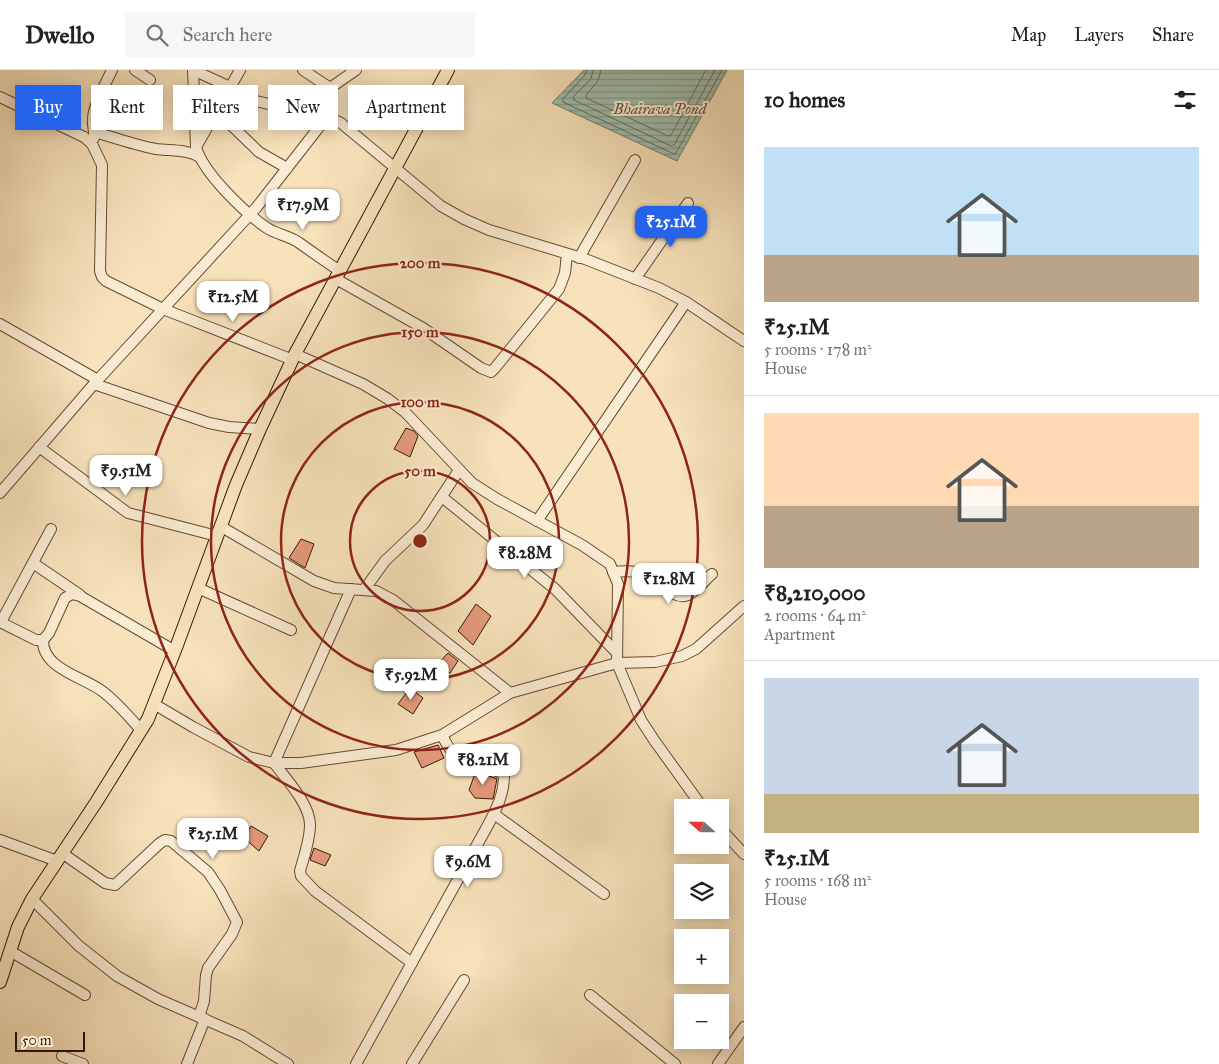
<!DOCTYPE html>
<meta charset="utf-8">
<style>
body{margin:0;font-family:"IM FELL Great Primer",serif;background:#f6f6f6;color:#202124;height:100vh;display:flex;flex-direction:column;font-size:19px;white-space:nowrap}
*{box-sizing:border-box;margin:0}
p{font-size:16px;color:#757577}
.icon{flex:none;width:28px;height:28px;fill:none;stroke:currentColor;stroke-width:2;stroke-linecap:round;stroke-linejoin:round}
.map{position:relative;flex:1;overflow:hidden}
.panel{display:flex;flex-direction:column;background:#fff;width:475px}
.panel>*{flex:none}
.guide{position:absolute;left:15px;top:15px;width:475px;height:45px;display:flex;gap:10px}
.needle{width:32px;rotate:291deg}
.buttons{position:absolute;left:674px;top:729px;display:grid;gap:10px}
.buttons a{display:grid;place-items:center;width:55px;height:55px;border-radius:0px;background:#fff;box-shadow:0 2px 12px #0003;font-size:25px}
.scale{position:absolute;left:15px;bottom:12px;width:70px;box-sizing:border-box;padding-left:5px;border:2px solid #361707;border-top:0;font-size:14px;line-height:18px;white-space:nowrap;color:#361707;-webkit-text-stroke:4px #faecd3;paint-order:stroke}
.price{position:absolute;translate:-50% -42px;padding:0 11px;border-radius:10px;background:#fff;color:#222;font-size:16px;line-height:32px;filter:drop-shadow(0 1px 2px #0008)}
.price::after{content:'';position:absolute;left:50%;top:30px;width:15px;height:11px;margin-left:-8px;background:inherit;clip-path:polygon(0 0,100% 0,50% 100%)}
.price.on{background:#2563eb;color:#fff}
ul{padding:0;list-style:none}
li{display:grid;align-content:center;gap:10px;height:265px;padding:0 20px}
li+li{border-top:1px solid #e0e0e0}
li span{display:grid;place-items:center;height:155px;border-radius:0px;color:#555}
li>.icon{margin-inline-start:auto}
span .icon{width:90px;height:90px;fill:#fffc;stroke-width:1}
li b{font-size:21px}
h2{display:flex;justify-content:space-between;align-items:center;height:60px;padding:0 20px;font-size:21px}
.chip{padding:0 18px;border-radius:0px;background:#fff;box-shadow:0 2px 12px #0003;font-size:18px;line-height:45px}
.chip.on{background:#2563eb;color:#fff}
header{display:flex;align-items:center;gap:30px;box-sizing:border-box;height:70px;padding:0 25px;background:#fff;border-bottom:1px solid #e0e0e0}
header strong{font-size:24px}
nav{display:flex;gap:28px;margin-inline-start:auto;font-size:18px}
.search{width:350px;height:45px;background:#f6f6f6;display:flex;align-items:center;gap:12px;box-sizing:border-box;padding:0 18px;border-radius:0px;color:#757577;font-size:19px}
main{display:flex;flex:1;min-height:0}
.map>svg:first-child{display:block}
.water{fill:url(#water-rules);stroke:#747b6b}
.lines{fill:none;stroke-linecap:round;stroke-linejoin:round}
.shore{stroke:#6a6a5a;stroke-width:1}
.building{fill:#e49a7b;stroke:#361707}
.minor-casing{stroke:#664a34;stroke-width:12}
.major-casing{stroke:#361707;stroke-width:14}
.minor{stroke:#faecd3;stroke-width:10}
.major{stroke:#f7e2bb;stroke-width:12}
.ring{fill:none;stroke:#8f2418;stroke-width:2.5}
.labels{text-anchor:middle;stroke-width:4;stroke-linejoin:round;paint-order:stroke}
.water-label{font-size:15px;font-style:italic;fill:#5a5141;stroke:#faecd3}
.centre{fill:#8f2418;stroke:#faecd3;stroke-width:2.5}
.ring-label{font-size:15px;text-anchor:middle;font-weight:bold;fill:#8f2418;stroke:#faecd3;stroke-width:4;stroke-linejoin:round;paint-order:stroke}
</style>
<header>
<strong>Dwello</strong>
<div class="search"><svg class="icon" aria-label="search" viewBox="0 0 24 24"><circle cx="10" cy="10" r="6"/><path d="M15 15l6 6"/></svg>Search here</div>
<nav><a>Map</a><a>Layers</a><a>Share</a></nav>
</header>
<main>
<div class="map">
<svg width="744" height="994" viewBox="0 0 744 994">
<defs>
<pattern id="water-rules" width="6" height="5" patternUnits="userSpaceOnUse" patternTransform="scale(1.25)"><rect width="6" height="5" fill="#9ebead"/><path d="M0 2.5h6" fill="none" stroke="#82998b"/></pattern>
</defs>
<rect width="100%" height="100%" fill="#f7e2bb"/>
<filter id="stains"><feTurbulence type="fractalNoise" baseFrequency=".004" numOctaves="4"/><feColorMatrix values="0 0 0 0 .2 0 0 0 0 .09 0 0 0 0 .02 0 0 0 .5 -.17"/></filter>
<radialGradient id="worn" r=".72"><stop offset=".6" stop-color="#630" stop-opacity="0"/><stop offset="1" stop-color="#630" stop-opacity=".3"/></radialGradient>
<path class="water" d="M584,0H727L677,91L552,33Z"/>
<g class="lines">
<g class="shore">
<path d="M587,0L585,5L563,29V32L674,84L676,83L722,0"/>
<path d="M593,0L591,9L573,27L574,30L671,76L674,75L715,0"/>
<path d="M601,0L598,11L586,25V28L668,66L671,65L706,0"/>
</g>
</g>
<g class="building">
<path d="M406,358L414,361L418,366L410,387L394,379Z"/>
<path d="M301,469L314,474L305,498L289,488Z"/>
<path d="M476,534L491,546L473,575L458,561Z"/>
<path d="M448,583L458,591L450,603L433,599Z"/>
<path d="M410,618L423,628L413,644L398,634Z"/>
<path d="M438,675L444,688L422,698L414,682Z"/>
<path d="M476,701L497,709L493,729L475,728L469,720Z"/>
<path d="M251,756L268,766L259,781L244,768Z"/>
<path d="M314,778L331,785L325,796L310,790Z"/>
</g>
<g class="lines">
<g class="minor-casing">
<g id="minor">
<path d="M135,0L150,10"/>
<path d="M193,0L196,77C203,103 245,143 267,158C276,164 289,166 298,172C312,182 326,192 340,201"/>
<path d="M193,0L230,17L251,30L330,48L332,28L330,18L303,0"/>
<path d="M330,18L356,0"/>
<path d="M0,27L84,67L92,74L102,95L100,201L102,207L106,211L163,239L293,290"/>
<path d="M213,46L232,56L259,82L287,98"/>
<path d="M95,62C115,68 135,75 156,79C170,81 185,79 198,86"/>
<path d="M94,68C95,61 92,55 93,48C94,34 106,13 112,0"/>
<path d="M196,77L240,0"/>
<path d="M579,188L635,90"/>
<path d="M336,209L423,258L481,298L491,302L495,298L559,219L565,203L567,184"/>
<path d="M635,209L688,133"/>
<path d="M0,254L98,310"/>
<path d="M295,284L363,314L388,329L405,342L472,413L497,429L582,475L610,494L618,514L617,593L641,650L654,670L703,738"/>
<path d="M94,314L209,353L229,357L260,359"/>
<path d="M39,377L128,443L217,466"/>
<path d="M0,423L94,314L256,138L323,52L330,48L341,53L441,136L464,149L489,160L585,189L659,218L686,232L744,271"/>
<path d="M442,427L555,519L617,583"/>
<path d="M537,451L686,232"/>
<path d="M220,456L314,511L334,518L376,521L393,530L510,623"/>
<path d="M33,493L80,525"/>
<path d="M613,502C622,501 632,500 640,503C655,506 673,532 688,525C697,521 705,510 712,504"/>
<path d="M198,518L291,560"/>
<path d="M351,519L274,693C286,709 310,734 310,755C310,770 304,786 300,801L301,806L315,821L412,893"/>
<path d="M364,520L385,491L423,455L459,400"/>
<path d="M0,552L36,570H43L49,563L65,528L72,524L80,526L175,581"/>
<path d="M1,552L51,459"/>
<path d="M43,570C42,599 84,607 102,621C117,632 129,647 141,660"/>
<path d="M154,634L193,657L249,687L274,693H301L396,680L442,665L510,623L617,593L655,592L682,586L696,579L744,536"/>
<path d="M494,744L604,824"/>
<path d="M720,758L744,784"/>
<path d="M0,770L57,791"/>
<path d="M62,783L105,813L115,815L160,773L165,770L171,771L208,802L220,820L237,852L232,864L208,898L206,905L204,931L199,947"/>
<path d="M32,829L79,876L117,906L158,929L243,966L288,994"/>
<path d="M10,881L85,925"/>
<path d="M590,925L675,994"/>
<path d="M62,986L83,994"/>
<path d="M187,994L205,949"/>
<path d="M356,994L488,755C497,738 504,724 504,705C489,694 468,695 453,682C448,678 445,671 442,665"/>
<path d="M412,994L464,910"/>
<path d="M718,994L744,957"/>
</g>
</g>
<g class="major-casing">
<path id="major" d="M0,912L18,857L32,829L97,731L148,649L177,575L236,415L260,359L295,284L448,0"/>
</g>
<use href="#minor" class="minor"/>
<use href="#major" class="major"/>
</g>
<g class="ring">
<circle cx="420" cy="471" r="70"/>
<circle cx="420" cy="471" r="139"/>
<circle cx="420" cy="471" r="209"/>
<circle cx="420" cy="471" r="278"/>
</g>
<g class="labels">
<g class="water-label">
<text x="660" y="44">Bhairava Pond</text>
</g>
</g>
<circle cx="420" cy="471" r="8" class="centre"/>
<g class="ring-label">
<text x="420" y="198">200 m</text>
<text x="420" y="267">150 m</text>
<text x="420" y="337">100 m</text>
<text x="420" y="406">50 m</text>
</g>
<rect width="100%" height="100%" filter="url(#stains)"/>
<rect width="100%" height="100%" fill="url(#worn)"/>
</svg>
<div class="buttons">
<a><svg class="needle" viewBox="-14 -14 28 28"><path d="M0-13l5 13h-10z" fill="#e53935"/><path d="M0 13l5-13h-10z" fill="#757577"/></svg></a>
<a><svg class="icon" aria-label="layers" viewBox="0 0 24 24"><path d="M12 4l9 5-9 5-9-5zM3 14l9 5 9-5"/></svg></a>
<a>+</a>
<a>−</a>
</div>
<div class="scale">50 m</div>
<b class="price" style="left:303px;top:161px">₹17.9M</b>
<b class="price on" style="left:671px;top:178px">₹25.1M</b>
<b class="price" style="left:233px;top:253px">₹12.5M</b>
<b class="price" style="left:126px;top:427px">₹9.51M</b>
<b class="price" style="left:525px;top:509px">₹8.28M</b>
<b class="price" style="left:669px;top:535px">₹12.8M</b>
<b class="price" style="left:411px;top:631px">₹5.92M</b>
<b class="price" style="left:483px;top:716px">₹8.21M</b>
<b class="price" style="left:213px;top:790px">₹25.1M</b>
<b class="price" style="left:468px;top:818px">₹9.6M</b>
<div class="guide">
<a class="chip on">Buy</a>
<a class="chip">Rent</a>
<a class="chip">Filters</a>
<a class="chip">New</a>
<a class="chip">Apartment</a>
</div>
</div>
<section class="panel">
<h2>10 homes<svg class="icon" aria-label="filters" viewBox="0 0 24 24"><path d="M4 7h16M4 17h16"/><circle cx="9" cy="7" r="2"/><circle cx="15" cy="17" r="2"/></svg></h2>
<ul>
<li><span style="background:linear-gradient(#bfe0f5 70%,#b9a48a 0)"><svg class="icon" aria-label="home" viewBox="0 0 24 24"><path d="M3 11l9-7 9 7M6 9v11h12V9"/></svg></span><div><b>₹25.1M</b><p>5 rooms · 178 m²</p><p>House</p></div></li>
<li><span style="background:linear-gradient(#ffd9b3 60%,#b9a48a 0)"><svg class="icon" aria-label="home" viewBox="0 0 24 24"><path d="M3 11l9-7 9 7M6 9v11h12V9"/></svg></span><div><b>₹8,210,000</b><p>2 rooms · 64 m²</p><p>Apartment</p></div></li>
<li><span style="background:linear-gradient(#c9d6e8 75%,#c2b280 0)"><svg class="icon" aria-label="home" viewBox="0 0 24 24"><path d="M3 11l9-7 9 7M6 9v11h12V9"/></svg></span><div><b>₹25.1M</b><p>5 rooms · 168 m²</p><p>House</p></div></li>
</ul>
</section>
</main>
